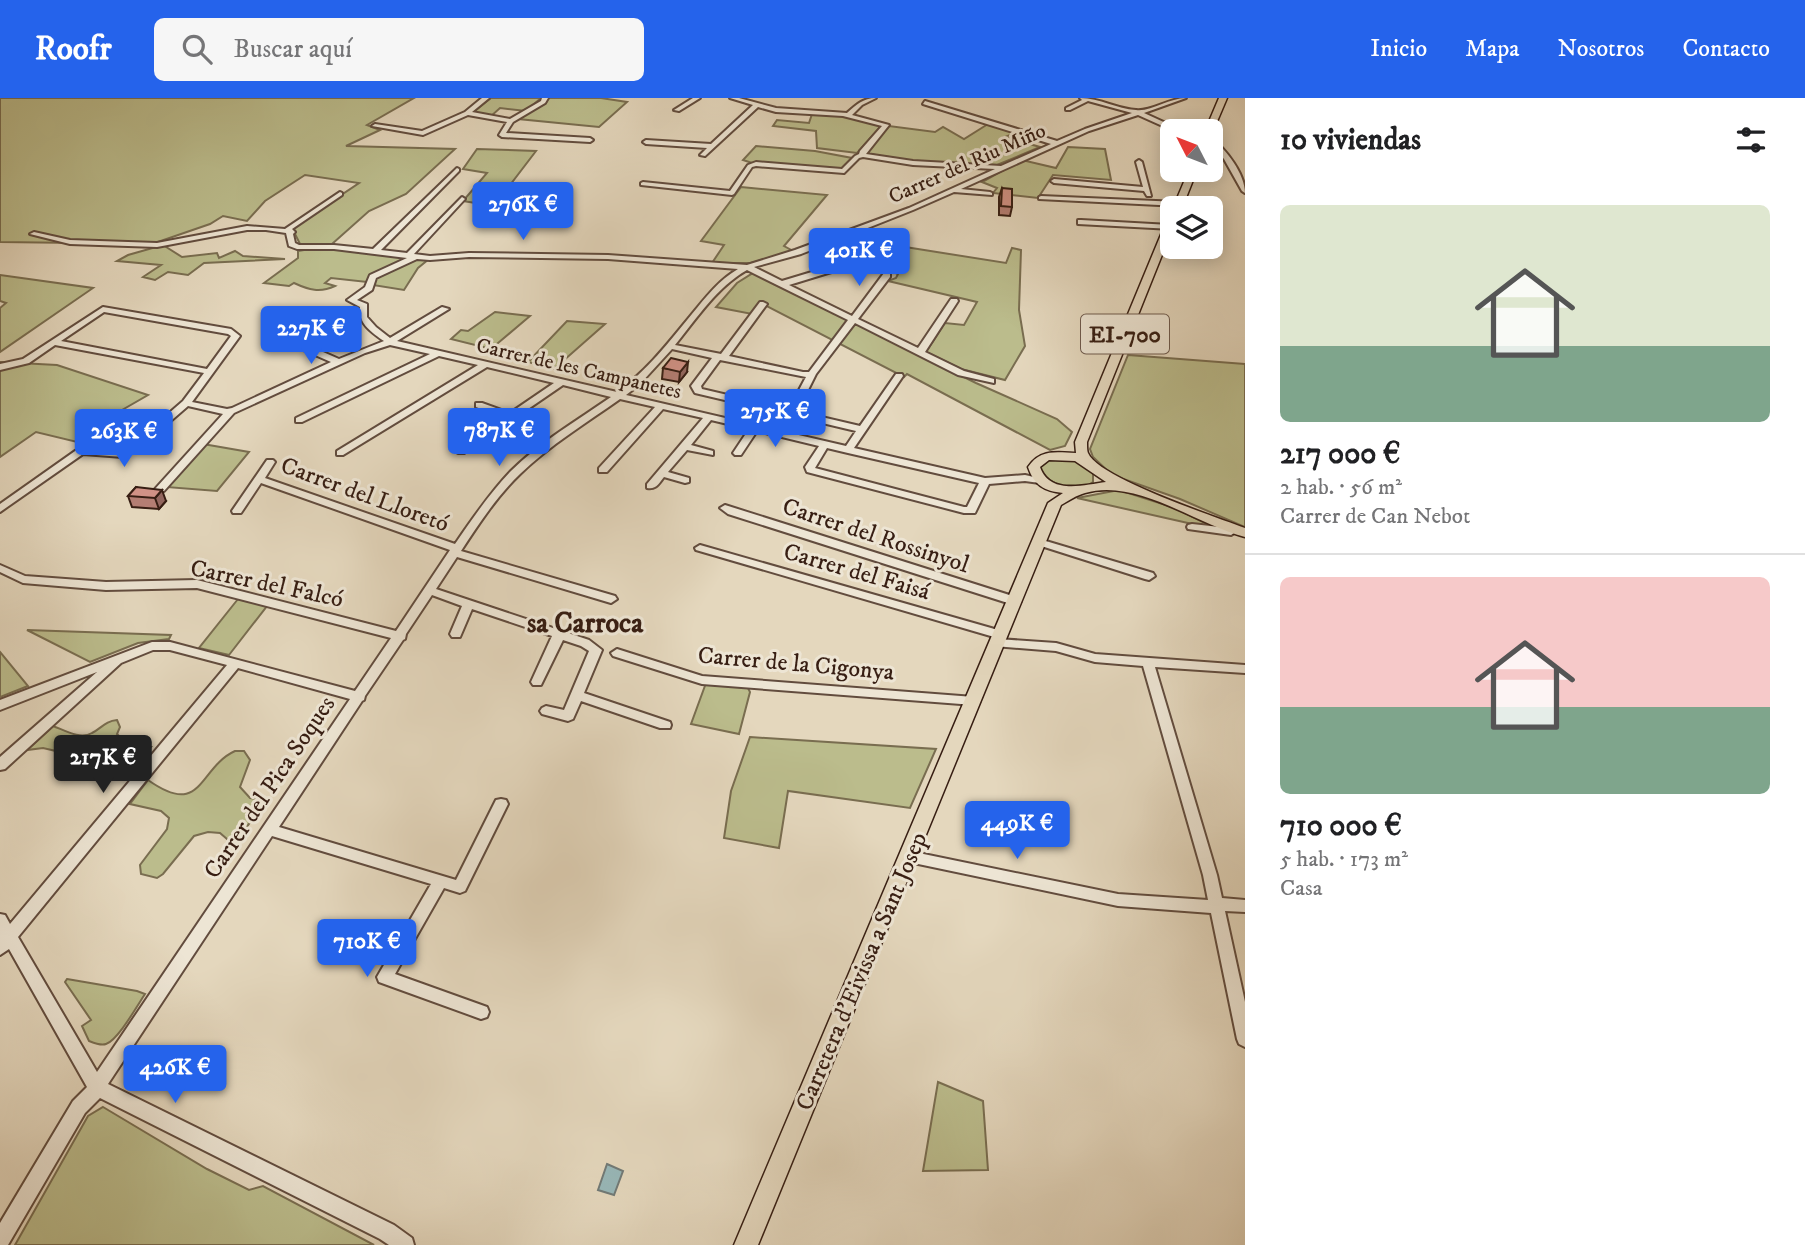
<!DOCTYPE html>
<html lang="es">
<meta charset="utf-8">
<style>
body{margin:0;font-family:"IM FELL DW Pica",serif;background:#f6f6f6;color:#202124;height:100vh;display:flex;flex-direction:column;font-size:26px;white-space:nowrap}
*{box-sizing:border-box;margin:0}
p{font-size:23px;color:#757577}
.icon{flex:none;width:38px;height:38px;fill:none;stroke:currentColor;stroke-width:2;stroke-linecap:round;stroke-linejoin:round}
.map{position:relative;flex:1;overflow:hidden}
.side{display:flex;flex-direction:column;background:#fff;width:560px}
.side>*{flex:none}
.needle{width:46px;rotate:312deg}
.controls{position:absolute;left:1160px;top:21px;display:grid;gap:14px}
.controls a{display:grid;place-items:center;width:63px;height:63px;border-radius:10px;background:#fff;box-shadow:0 4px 18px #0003;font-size:35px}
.price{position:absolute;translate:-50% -60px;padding:0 16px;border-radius:7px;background:#2563eb;color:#fff;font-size:23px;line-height:46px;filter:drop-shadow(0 2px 4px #0008)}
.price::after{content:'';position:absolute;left:50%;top:42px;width:21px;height:16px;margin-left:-10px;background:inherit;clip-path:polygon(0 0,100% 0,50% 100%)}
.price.current{background:#222;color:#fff}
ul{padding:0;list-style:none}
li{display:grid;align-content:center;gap:14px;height:371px;padding:0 35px}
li+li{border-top:2px solid #e0e0e0}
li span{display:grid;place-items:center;height:217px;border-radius:10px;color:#555}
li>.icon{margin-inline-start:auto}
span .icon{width:126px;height:126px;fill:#fffc;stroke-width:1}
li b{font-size:30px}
h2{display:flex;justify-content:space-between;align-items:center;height:84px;padding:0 35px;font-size:30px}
header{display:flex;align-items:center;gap:42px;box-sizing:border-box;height:98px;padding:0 35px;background:#2563eb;color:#fff}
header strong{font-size:33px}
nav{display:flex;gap:38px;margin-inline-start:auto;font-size:24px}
.search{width:490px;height:63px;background:#f6f6f6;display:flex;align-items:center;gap:18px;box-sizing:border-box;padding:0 24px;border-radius:10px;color:#757577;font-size:26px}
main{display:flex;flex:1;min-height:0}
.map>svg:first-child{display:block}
.green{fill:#bbbc8c;stroke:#796d50;stroke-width:2}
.water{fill:#98b8b9;stroke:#717a77;stroke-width:2}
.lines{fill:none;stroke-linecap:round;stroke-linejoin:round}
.minor-casing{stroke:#624c3e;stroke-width:4}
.major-casing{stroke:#371e13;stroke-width:3}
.minor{fill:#ede5d4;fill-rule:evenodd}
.major{fill:#e4d7bd;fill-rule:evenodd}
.wall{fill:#b47e73;stroke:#371e13;stroke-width:2}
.shaded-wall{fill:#92665e;stroke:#371e13;stroke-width:2}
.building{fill:#d19286;stroke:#371e13;stroke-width:2}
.labels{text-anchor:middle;stroke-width:6;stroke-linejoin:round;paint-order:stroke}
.far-street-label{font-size:21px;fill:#371e13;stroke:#ede5d4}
.shield{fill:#ede5d4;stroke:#6e5a4d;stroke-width:2}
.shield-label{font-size:23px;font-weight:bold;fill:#371e13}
.street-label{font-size:24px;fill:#371e13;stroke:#ede5d4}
.quarter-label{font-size:28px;font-weight:bold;fill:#371e13;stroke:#ede5d4}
</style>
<header>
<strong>Roofr</strong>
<div class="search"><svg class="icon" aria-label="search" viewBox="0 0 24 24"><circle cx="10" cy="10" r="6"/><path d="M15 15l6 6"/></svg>Buscar aquí</div>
<nav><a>Inicio</a><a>Mapa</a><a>Nosotros</a><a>Contacto</a></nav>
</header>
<main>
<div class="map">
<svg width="1245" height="1147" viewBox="0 0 1245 1147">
<rect width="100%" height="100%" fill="#e4d7bd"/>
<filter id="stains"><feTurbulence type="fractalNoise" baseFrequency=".00286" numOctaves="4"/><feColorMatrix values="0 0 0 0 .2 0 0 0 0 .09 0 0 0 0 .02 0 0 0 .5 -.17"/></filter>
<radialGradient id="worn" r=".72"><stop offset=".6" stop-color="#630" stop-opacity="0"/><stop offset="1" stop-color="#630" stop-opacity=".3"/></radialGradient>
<g class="green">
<path d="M0,0H414L367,27L380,32L346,48L455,51L406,96L369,113L332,146H300L292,130L359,85L305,77L265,103L247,123L223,118L210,126L152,146L103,143L78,145L0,144Z"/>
<path d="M491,0H541L526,13L500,10L490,19L471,16Z"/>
<path d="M548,0H601L627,4L599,29L518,21L546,5Z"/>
<path d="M812,16L846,18L882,27L857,55L817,50L816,33L773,28L777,22L809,25Z"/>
<path d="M988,26L1015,35L1005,39L1040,49L997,67L912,64L865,55L889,28L935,34L943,29L964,41Z"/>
<path d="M756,48L815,53L852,60L842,71L752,65L743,62Z"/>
<path d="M1068,49L1105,51L1111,82L1053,77L1038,100L993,95L997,90L982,84L1022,62L1056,70Z"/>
<path d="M477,51L536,53L494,108L463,103L487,75L463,71Z"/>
<path d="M741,89L827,97L784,148L793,153L751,165H712L724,147L701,143Z"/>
<path d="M163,147L182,159L217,155L219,160L235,153L243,158L285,161L204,165L188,177L168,174L155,182L143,179L161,167L117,163L128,157Z"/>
<path d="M899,148L1006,165L1012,150L1021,152L1019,212L1025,248L1005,282L961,271L926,254L945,225L964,227L977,204L888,183L896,180L898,176L865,162Z"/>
<path d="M322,149L409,159L374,176L367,184L331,180L325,185L335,188C320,195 309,192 294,185L289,188L264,185L298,160V153Z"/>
<path d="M418,160L429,161L418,170L404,192L373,187L378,177Z"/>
<path d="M753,175L976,285L1057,321L1072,334L1065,348L1050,352L907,276L904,279L761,205L752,216L716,209L737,185Z"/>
<path d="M0,177L93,190L0,254V210L6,205L0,203Z"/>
<path d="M495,214L530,218L491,251L451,241L461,232L468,233Z"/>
<path d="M567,223L605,226L554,271L528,264Z"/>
<path d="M1128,257L1245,266V429L1180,401L1112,377L1093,359L1090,351Z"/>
<path d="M0,264L57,267L148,297L96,327L77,344L36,334L0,359Z"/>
<path d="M203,346L249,354L217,393L166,389Z"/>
<path d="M1056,360L1074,362L1093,374V384C1077,397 1052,387 1040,374V369L1048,362Z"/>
<path d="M1119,392L1175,410L1219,432L1077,400Z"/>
<path d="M238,501L267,508L229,557L199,550Z"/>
<path d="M27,532L171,537L169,541L138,545L90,564Z"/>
<path d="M0,554L28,588L0,599Z"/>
<path d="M706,585L747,588L750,594L739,636L691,626Z"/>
<path d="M117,622L120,629L117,636C126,647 138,649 151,649L137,667C93,635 85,688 61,672L65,661L60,654L43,650L27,652L53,628C64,632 80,642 92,635C102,630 105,623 117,622Z"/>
<path d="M750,639L936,651L910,710L788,693L779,750L724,740L731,693Z"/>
<path d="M235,653H244L250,662L240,689L250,700L266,702L234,747L220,735L208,734L194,738L163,776L157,780L141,776L140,767L167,731L169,720L161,713L130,706L148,682C203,721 198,670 235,653Z"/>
<path d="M67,881L137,893L145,896C137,908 118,942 106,946C101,948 94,945 89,943L82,928L91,922L65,884Z"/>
<path d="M938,984L983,1003L988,1072L923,1073Z"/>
<path d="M103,1009L207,1071L249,1092L263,1088L374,1147H15L88,1018Z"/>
</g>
<path class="water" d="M607,1066L623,1073L614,1097L598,1092Z"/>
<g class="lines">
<g class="minor-casing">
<g id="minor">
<path d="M482,0H489L472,14L510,21L541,3L542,0H548L545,5L513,24L506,35L590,40L593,42L590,44L502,39L499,37L507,24L468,17L423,37L372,28L375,26L422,33L465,14Z"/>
<path d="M693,0H700L679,13L674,12Z"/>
<path d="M730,0H739L776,10L847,15C856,7 863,0 876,0L862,7L852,17L889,27L866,56L913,63L1001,68L1051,46L923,6L925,3L1057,43L1085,31L1132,15L1088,3L1070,12H1066V10L1082,2L1080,0C1100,0 1117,11 1136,12C1151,14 1169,0 1186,0L1144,15L1168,26L1212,33L1167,30L1138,17L1089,33L961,91L990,94L992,95V97L954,94L913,112L845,139L897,149L851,168L789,187L852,218L884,175H890V179L858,221L918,250L951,201H957L958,203L925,254L964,273L994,281V285L958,277L855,225L816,276L806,296L803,297L798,294L806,279L720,262L701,288L702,291L860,328L896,276H902L903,278L854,350L985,380L1025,377L1047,382V386L1025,383L989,386L975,415H964L807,374L805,369L819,348L757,333L741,357H735L733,355L749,331L711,322L691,347L713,353V357L687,352L668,374L689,380V384L685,385L664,379C659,385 656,392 647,390V386L703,320L663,311L607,374H599V370L655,309L620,301C586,325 550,347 520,376C497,398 478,427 461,453L615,498L617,501L611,505L457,459L436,491L589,542L602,552L584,595L670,624L671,627L670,630H660L581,603L573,621L568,623L542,616L540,613L542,610L546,608L564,612L589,553L581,548L563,542L541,587H533L531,584L552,538L472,511L460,539H452L450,536L462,508L432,497L406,536L405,541L403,542L365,598L364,602L362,603L279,729L456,782L496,702L501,701L506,702L508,706L465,793L460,795L444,790L395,876L487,909L489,914L487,919L481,921L379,884L377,879L431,786L272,738L108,986L394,1127L412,1140L414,1147H389L380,1141L100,1000L85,1015L8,1147H0V1125L73,1003L87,989L9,851L0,857V816L5,817L10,826L227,567L170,552H153L121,565L5,671L0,672V659L97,574L0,612V602L152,544H170L355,593L391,540L197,490L106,492L23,485L0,474V467L25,478L106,484L197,482L396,533L450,452L261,385L241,415H233L232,413L267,362H273L275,364L265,380L455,446C472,421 490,395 511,373C540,344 578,322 611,299L563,287L464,355H458V351L504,320L476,309V305H482L510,315L554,285L487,269L343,357H337V353L478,267L439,258L302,324H296V320L430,256L390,247L365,255L234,315L164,393H156L155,391L223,316L188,308L136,353L123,359L83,356L0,414V406L78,351L119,354L130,349L183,303L204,275L55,247L29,265L0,272V266L23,261L103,209L231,231L240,238L192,304L227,311L232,310L331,264L292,247V243H298L339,261L384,243C371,234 358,225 360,209L347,202L365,189L370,177L407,160L334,151H297L289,148L286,135L266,132H247L157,149L70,146L30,136L34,134L70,142L157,145L247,128L285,131L340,94L342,95V97L292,131L295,134L293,136L295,145L299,147H334L373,151L457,70L459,71V73L381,152L407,155L462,99L465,101L464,102L414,156L430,158L469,155L608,157L747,167L795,152L909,110L995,71L913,67L863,59L859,60L844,75L756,68L752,69L734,96L732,97L641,87V85L643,84L730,93L748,67L756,64L842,71L855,58L859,56L860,53L882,28L843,18L776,14L758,9L705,58L700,57L707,50L646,46L643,44L646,42L711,46L753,7ZM837,142L884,150L845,164L782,183L754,169L801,156ZM469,159L608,161L738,171C719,182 706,199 692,216C669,244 647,273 617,294L397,243L449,211L442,209L390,240L376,229L367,219V206L357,202L372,192L376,180L417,161L430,162ZM747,172L848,222L809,274H803L729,258L767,206L763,204H760L721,256L675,247C697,220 717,189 747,172ZM104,214L228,236L231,238L207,271L61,243ZM672,251L712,260L691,288L695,295L856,333L846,348L626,297L639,287ZM827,350L848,355L979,385L967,409H964L815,370ZM238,570L350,601L97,974L18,839Z"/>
<path d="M1211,40C1226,51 1245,76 1245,95L1242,93L1224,61L1211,46Z"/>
<path d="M1139,62L1142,64L1151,98H1147L1144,93L1054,85L1051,83L1054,81L1143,89L1136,64Z"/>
<path d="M1041,98L1179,104L1182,106L1179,108L1039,101V99Z"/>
<path d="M1081,122L1170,127H1172V131L1078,126V122Z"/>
<path d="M725,407L1019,500L1021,503L1019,506H1011L728,416L720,410Z"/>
<path d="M1192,426L1229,430L1235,428L1240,431L1231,437L1188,431L1187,429L1188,427Z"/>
<path d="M1039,441L1153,475L1155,478L1149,482L1145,481L1035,446L1034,444Z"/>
<path d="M700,447L1005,534L1007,537L1001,541L696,452L695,450Z"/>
<path d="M998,541L1056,545L1095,556L1245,567V575L1155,569L1217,777L1222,800L1245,802V814L1225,813L1245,904V949L1239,946L1237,941L1211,815L1118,808L904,763L902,759L904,755L909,753L1118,796L1208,802L1203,777L1143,568L1095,564L1056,553L994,548L992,545L994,542Z"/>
<path d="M617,551L702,578L974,599L980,603L974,607L702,586L613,558L611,555Z"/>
</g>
</g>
<g class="major-casing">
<g id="major">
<path d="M1219,0H1227L1213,33H1205Z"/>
<path d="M1189,72H1197L1182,110H1173Z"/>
<path d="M1172,119V132L1087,344C1087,347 1087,353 1088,355C1098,380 1216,419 1245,430V439C1195,426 1137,380 1085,395C1077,397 1068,403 1061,407L758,1147H734L1048,405L1063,395C1044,393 1034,387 1028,369C1040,351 1055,354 1076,355L1075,344L1167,122ZM1049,362L1075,363L1106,384C1083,387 1050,397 1040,369Z"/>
</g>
</g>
<use href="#minor" class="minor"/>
<use href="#major" class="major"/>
</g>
<g class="wall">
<path d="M1002,90L1012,109L1010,118L999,117V99Z"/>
<path d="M663,270L687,274L679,284L662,281Z"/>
<path d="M136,389L166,403L159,411L132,409L128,398Z"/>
</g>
<g class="shaded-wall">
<path d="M688,264L687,274L679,284L680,274Z"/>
<path d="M162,392L166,403L159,411L155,400Z"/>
</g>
<g class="building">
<path d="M1002,90L1012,91V109L1001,108Z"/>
<path d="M671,260L688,264L680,274L663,270Z"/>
<path d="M136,389L162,392L155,400L128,398Z"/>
</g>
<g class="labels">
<g class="far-street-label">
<text transform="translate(967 65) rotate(-24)" y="7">Carrer del Riu Miño</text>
<text transform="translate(579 270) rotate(13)" y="7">Carrer de les Campanetes</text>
</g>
<rect class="shield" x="1081" y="216.5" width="88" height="39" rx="5"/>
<g class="shield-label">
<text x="1125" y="244">EI-700</text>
</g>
<g class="street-label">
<text transform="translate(365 396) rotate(20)" y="8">Carrer del Lloretó</text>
<text transform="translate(876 437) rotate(18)" y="8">Carrer del Rossinyol</text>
<text transform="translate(857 473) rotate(16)" y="8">Carrer del Faisá</text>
<text transform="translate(267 485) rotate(12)" y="8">Carrer del Falcó</text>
<text transform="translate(796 565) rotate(5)" y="8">Carrer de la Cigonya</text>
<text transform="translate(269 689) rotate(-56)" y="8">Carrer del Pica Soques</text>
<text transform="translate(861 873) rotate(-67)" y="8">Carretera d'Eivissa a Sant Josep</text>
</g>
<g class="quarter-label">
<text x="585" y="534">sa Carroca</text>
</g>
</g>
<rect width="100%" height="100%" filter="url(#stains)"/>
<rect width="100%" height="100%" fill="url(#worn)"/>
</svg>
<div class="controls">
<a><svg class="needle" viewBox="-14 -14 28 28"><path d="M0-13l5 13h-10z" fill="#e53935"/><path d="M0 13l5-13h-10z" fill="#757577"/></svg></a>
<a><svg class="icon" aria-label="layers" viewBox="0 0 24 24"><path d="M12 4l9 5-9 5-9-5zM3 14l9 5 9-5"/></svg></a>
</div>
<b class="price" style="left:523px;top:144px">276K €</b>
<b class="price" style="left:859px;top:190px">401K €</b>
<b class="price" style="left:311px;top:268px">227K €</b>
<b class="price" style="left:775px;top:351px">275K €</b>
<b class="price" style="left:499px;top:370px">787K €</b>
<b class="price" style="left:124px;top:371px">263K €</b>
<b class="price current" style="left:103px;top:697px">217K €</b>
<b class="price" style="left:1017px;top:763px">449K €</b>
<b class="price" style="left:367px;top:881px">710K €</b>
<b class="price" style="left:175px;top:1007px">426K €</b>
</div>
<section class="side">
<h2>10 viviendas<svg class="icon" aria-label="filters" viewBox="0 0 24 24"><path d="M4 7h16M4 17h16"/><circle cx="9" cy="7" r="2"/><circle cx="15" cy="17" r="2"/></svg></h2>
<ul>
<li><span style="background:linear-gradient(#dfe7d0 65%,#7fa58c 0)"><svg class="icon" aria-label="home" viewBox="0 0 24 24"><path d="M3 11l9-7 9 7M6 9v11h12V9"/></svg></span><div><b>217 000 €</b><p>2 hab. · 56 m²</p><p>Carrer de Can Nebot</p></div></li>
<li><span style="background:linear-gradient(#f6c9c9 60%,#7fa58c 0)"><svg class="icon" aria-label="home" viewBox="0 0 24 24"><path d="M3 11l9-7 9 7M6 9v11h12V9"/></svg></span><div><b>710 000 €</b><p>5 hab. · 173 m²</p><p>Casa</p></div></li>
</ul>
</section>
</main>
